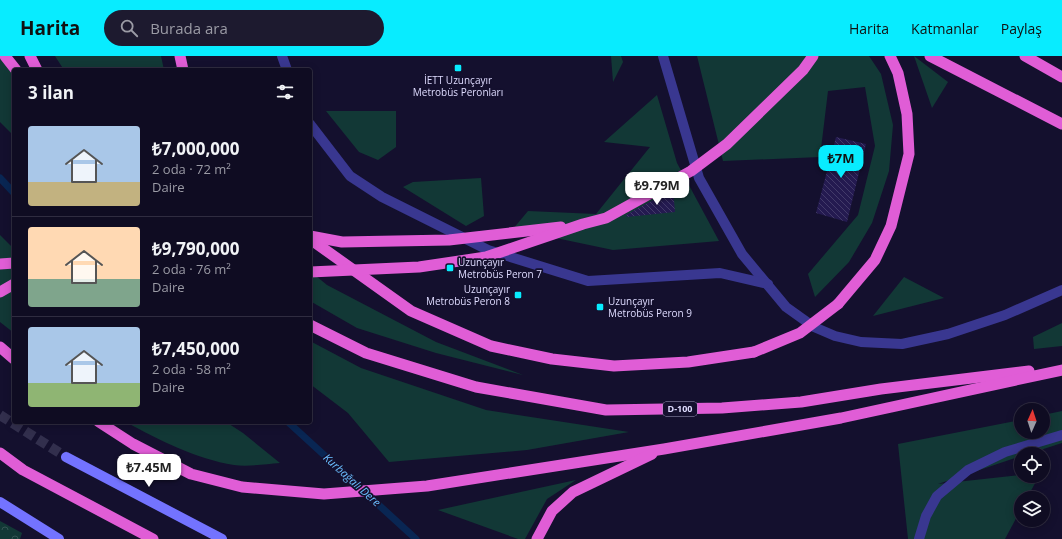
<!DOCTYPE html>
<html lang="tr">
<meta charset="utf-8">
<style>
body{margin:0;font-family:"Open Sans",sans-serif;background:#1d1a2f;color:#f1f3f6;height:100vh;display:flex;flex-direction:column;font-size:15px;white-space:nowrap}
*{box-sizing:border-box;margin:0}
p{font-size:13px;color:#9b9ba5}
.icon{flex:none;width:22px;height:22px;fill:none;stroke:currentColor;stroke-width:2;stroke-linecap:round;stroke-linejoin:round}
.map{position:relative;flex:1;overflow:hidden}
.details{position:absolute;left:12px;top:12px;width:300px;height:356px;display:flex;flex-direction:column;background:#0f0c22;border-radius:4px;box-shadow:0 2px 10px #0003,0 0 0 1px #2f2c40}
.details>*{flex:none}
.needle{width:26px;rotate:3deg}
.controls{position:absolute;left:1014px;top:347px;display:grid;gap:8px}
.controls a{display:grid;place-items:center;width:36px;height:36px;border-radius:50%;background:#0f0c22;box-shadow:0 2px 10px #0003,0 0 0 1px #2f2c40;font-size:20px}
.price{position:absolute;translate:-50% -34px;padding:0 9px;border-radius:8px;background:#fff;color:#222;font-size:13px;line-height:26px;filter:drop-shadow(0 1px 2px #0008)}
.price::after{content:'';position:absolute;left:50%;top:24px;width:12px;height:9px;margin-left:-6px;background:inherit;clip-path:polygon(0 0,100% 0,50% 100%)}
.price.current{background:#08ecff;color:#111}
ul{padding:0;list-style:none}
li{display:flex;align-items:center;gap:12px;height:100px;padding:0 16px}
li+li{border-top:1px solid #2f2c40}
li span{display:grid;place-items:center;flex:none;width:112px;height:80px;border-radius:4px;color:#555}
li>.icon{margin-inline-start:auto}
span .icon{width:48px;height:48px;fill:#fffc;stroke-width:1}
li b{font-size:17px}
h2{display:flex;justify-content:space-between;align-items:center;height:48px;padding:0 16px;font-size:17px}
header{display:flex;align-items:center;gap:24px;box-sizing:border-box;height:56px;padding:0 20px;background:#08ecff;color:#111}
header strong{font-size:19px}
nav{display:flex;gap:22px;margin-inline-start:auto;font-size:14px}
.search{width:280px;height:36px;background:#1d1a2f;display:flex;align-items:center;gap:10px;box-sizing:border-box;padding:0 14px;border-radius:22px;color:#9b9ba5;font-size:15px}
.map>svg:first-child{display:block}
.grass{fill:#123836}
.forest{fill:url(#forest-crowns)}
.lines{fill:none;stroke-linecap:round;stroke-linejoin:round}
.stream{stroke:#092653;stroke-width:7}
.building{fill:url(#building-back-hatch)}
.secondary-tunnel{stroke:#322f4d;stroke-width:10;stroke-dasharray:10 5;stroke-linecap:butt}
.service{stroke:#393790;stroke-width:10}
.secondary{stroke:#7373ff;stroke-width:10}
.trunk{stroke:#e05dd6;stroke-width:11}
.trunk-bridge{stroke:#e05dd6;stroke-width:11}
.poi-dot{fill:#08ecff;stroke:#14102e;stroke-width:1.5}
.labels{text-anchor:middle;stroke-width:3.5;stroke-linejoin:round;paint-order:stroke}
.shield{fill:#14102e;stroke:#a29fc0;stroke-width:1}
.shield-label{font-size:9px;font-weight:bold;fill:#dfdcff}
.poi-label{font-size:10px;fill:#dfdcff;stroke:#14102e;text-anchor:start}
.water-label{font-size:11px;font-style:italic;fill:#6abeff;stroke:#14102e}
</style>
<header>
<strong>Harita</strong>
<div class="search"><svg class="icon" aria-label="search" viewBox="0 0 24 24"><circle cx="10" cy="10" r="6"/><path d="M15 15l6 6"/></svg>Burada ara</div>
<nav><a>Harita</a><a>Katmanlar</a><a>Paylaş</a></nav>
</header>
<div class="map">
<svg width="1062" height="483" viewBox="0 0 1062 483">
<defs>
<pattern id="forest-crowns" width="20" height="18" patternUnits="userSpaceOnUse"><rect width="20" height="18" fill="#123836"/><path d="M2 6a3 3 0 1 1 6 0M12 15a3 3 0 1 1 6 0" fill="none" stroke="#345454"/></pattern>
<pattern id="building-back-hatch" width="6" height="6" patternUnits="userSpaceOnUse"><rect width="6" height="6" fill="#241a50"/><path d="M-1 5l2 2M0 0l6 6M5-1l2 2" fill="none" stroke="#433b6a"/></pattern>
</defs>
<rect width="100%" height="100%" fill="#14102e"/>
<g class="grass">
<path d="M0,0L14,15V80L0,66Z"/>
<path d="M55,0H161L164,14H64Z"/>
<path d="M611,0H621L623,6L613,26Z"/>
<path d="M697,0H869L881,18L893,69L889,115L872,167L849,206L815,241L808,218L858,159L875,90L865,31L828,35L820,101L723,105Z"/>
<path d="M914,0L948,26L932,52Z"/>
<path d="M657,39L677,107L719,185L613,194L513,173L528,155L596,158L650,91L604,86Z"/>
<path d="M326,55H396V91L378,104L359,96Z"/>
<path d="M481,122L484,160L466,170L403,131L413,126Z"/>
<path d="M0,179L14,193V277L0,266Z"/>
<path d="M310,215L327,229L436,286L523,319L436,297L357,272L310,245Z"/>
<path d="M904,221L944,242L873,260Z"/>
<path d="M1062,267V290L1034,293L1033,281Z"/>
<path d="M310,285L361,312L486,354L629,376L527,394L389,406L348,357L310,328Z"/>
<path d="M1062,355V387L1028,398H1021V400L938,428L1021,419L1039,420L1027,442H1021V453L1005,483H908L898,388L1021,364V376H1043V359Z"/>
<path d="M126,366H226L243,377L280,407C265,408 248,411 234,409C196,403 159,384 126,366Z"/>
<path d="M576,424L547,443L525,483H518L438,454Z"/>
</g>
<path class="forest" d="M0,465L22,477L20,483H0Z"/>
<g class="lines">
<g class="stream">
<path d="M0,122L14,137"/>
<path d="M288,366L416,483"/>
</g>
</g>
<g class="building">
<path d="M836,81L866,88L847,166L816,157Z"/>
<path d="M673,133L675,156L627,161L626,159Z"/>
</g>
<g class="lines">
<path class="secondary-tunnel" d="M0,359L66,401"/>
<g class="service">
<path d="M282,0L287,14"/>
<path d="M663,0L699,122L742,198L786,251L814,271L835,280L861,286L902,288L948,278L1005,259L1062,234"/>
<path d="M310,68L350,120L382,141L488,194L588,225L720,217L768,228"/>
<path d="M919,483L926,460L937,440L968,414L1005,396L1062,379"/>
</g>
<g class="secondary">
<path d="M66,401L222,483"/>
<path d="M0,446L59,483"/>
</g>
<g class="trunk">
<path d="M5,0L16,14"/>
<path d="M30,0L37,14"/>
<path d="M180,0L183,14"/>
<path d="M930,0L1062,68"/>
<path d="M1025,0L1062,21"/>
<path d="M310,183L411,255L491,290L552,303L614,310L688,306L754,296"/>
<path d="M0,208L14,207"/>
<path d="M0,236L14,228"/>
<path d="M838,248L875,204L891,170L909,98L907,58L898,17L890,0"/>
<path d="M310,269L366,297L476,331L606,354L722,352L801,346L881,333L1029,315"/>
<path d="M0,291L14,303"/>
<path d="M99,366L133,388L191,418L242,431L324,438L427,430L664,393L841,362L1062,314"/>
<path d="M0,397L23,414L153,483"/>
<path d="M537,483L552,455L573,436L652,398"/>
</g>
<g class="trunk-bridge">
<path d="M310,180L342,186L449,184L561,171"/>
<path d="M310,216L419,211L486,201L583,168L606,162L691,115L727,88L803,14L813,0"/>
<path d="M754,296L800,277L838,248"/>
</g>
</g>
<g class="poi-dot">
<rect x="454" y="8" width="8" height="8" rx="2"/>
<rect x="446" y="208" width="8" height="8" rx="2"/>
<rect x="514" y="235" width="8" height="8" rx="2"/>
<rect x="596" y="247" width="8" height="8" rx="2"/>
</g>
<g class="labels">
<rect class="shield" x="663" y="346" width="34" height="14" rx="3"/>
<g class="shield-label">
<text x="680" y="356">D-100</text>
</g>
<g class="poi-label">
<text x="458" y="28" text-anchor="middle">İETT Uzunçayır<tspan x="458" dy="12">Metrobüs Peronları</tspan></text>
<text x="458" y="210">Uzunçayır<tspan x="458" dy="12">Metrobüs Peron 7</tspan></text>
<text x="510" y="237" text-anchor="end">Uzunçayır<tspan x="510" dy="12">Metrobüs Peron 8</tspan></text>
<text x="608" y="249">Uzunçayır<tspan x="608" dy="12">Metrobüs Peron 9</tspan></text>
</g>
<g class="water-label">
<text transform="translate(352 424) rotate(42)" y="4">Kurbağalı Dere</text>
</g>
</g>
</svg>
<div class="controls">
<a><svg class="needle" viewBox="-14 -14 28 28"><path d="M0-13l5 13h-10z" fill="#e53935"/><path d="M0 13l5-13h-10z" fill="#9b9ba5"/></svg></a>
<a><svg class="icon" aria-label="locate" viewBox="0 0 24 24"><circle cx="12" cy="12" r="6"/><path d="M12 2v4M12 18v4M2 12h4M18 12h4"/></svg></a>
<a><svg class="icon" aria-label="layers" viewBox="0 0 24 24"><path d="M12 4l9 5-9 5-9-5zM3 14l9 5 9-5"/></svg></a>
</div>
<b class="price current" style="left:841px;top:123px">₺7M</b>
<b class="price" style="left:657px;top:150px">₺9.79M</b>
<b class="price" style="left:149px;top:432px">₺7.45M</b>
<section class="details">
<h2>3 ilan<svg class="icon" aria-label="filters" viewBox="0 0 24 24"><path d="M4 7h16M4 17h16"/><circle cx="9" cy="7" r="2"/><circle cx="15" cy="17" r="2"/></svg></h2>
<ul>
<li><span style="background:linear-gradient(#a9c7e8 70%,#c2b280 0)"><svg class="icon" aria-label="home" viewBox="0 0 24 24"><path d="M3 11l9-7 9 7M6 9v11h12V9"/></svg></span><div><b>₺7,000,000</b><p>2 oda · 72 m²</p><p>Daire</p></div></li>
<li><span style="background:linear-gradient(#ffd9b3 65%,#7fa58c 0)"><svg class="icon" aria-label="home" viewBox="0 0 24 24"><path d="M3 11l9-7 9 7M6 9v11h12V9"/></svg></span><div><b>₺9,790,000</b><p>2 oda · 76 m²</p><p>Daire</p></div></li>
<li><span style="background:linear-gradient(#a9c7e8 70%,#8fb573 0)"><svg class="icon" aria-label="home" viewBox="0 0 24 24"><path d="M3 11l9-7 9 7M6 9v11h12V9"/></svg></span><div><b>₺7,450,000</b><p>2 oda · 58 m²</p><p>Daire</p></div></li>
</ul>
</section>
</div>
